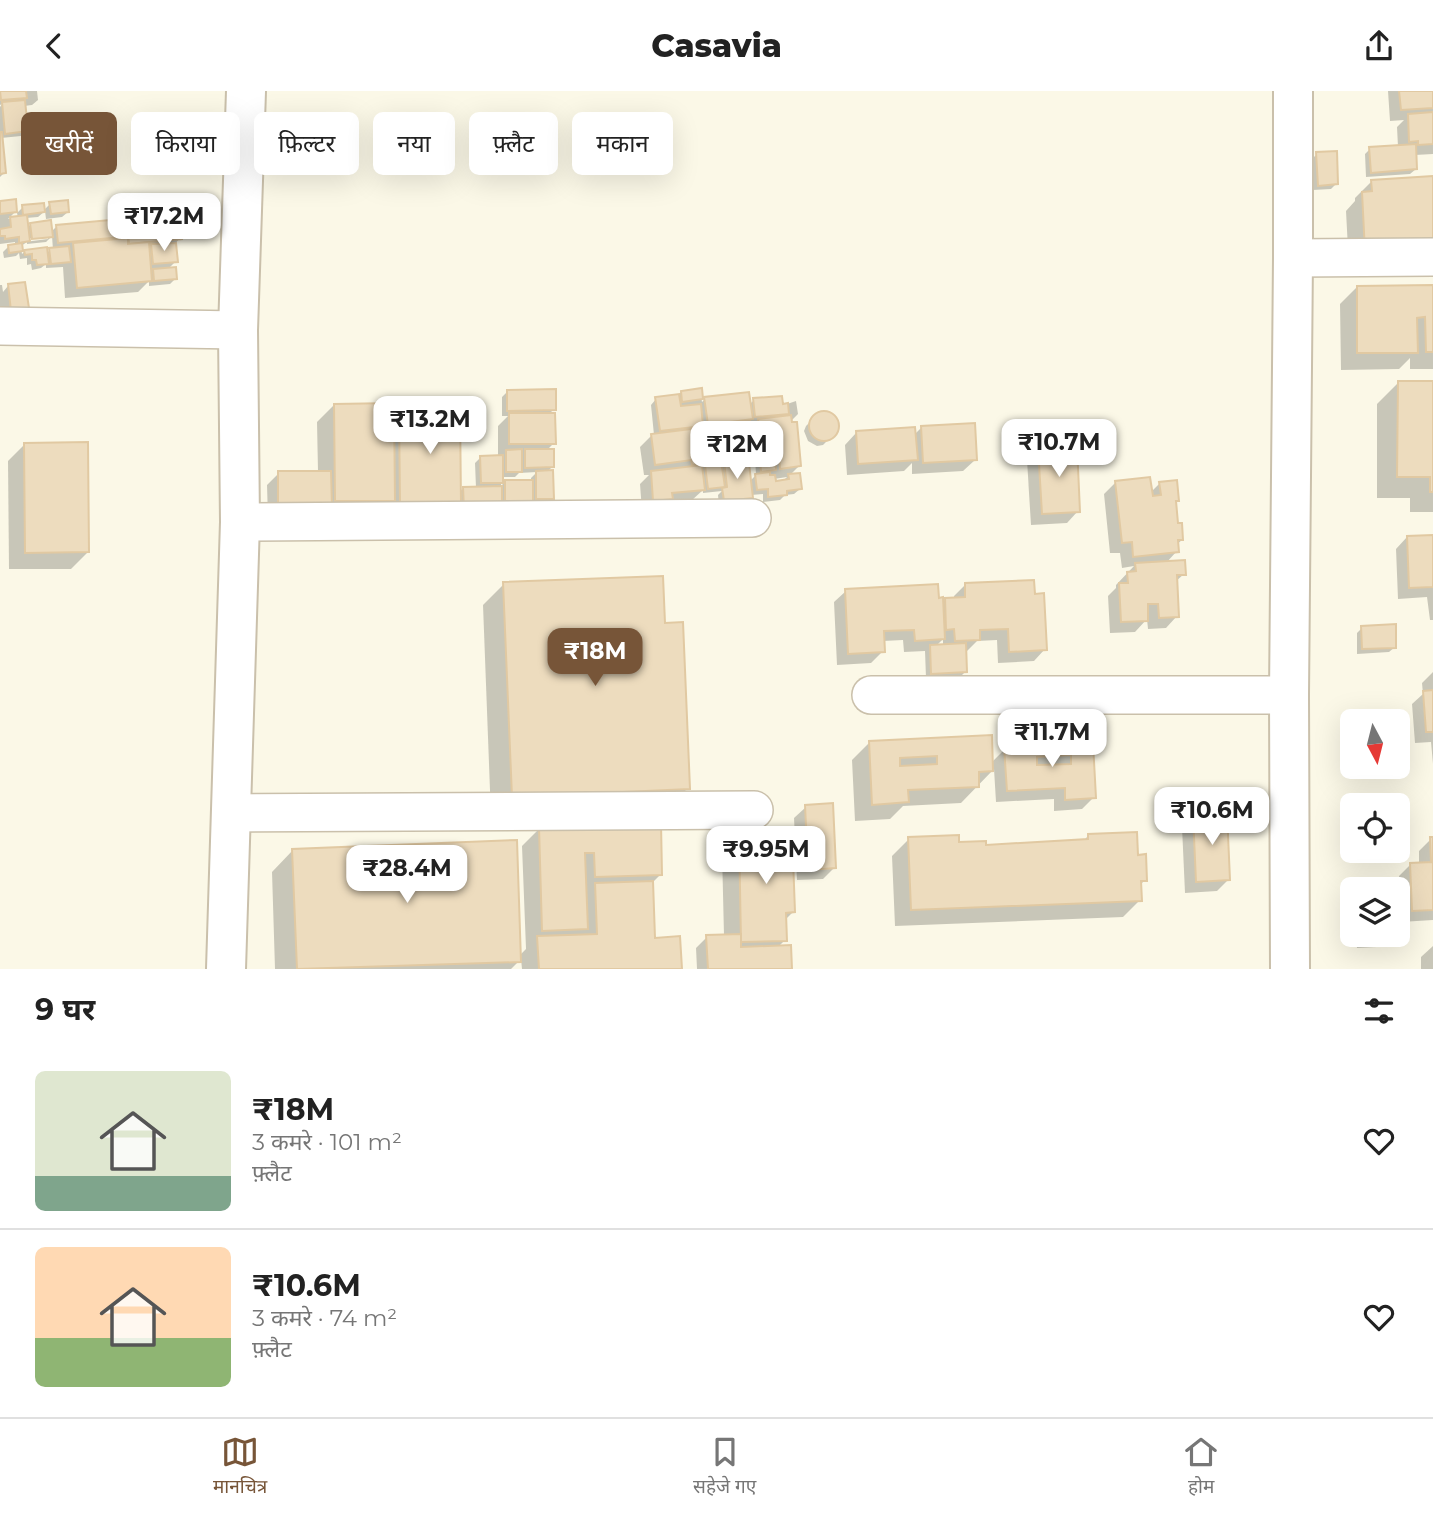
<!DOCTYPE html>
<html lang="hi">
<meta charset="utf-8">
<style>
body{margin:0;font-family:Montserrat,"Noto Sans Devanagari",sans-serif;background:#f6f6f6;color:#222;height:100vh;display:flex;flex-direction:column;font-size:26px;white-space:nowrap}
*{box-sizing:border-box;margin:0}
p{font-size:23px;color:#767676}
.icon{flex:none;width:38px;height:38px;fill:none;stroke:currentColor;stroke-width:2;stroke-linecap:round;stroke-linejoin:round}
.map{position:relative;height:878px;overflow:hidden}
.sheet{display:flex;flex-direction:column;background:#fff;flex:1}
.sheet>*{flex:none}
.top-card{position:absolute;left:21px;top:21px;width:700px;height:63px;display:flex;gap:14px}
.needle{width:46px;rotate:173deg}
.controls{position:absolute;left:1340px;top:618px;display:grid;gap:14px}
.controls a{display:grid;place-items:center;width:70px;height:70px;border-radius:10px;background:#fff;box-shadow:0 7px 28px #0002;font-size:35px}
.price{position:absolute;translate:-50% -60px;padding:0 16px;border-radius:14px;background:#fff;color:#222;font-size:23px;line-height:46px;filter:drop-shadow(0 2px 4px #0008)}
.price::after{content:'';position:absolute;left:50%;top:42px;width:21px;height:16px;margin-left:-10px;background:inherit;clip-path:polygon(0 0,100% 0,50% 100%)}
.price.on{background:#775538;color:#fff}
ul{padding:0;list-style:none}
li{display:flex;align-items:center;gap:21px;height:175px;padding:0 35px}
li+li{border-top:2px solid #e0e0e0}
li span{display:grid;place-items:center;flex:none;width:196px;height:140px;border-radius:10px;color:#555}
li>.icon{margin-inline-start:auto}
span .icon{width:84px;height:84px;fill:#fffc;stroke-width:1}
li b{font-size:30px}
h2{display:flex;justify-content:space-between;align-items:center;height:84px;padding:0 35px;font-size:30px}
.pill{padding:0 24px;border-radius:10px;background:#fff;box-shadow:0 7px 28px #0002;font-size:24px;line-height:63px}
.pill.on{background:#775538;color:#fff}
header{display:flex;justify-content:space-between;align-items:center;height:91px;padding:0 35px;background:#fff;font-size:32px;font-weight:800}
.dock{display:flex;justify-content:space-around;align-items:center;height:98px;border-top:2px solid #e0e0e0;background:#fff;font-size:19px;color:#767676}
.dock a{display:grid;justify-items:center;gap:4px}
.dock .on{color:#775538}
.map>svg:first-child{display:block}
.shadow{fill:#0003;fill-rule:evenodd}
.building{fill:#eddcbe;stroke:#e1c9a2;stroke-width:2;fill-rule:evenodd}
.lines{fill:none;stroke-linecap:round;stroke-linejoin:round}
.minor-casing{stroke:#cac0ab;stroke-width:40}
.tertiary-casing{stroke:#cac0ab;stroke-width:42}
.minor{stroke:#fff;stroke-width:37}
.tertiary{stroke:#fff;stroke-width:38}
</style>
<header><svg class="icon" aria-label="back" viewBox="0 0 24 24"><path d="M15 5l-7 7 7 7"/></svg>Casavia<svg class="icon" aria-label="share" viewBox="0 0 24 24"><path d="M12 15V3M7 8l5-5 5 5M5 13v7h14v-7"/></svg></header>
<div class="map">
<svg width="1433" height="878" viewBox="0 0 1433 878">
<rect width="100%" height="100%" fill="#fbf8e7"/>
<g class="shadow">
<path d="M0,0H37L38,9L32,14L24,15L26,40L21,45L1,47L4,82L0,86V16L2,13L0,14Z"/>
<path d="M1388,0H1433V63L1415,64L1416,78L1410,83L1366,86L1365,63L1370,58L1398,56L1397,36L1404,29L1390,30Z"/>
<path d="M1317,63L1337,92L1331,98L1313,99L1311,69Z"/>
<path d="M1433,87L1349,177L1346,120L1355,110V107L1372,90Z"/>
<path d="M0,112L15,121L8,128L18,127L17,122L23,116L43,120L50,113L68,121L62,126L46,128L45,120L38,126L26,127L27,137L31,133L51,141L57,135L121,145L116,150L123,149L129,143L134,142L133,137L139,132L180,147L174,154L176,170L167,179L176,187L170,193L149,195V190L138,201L65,207L63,176L46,177V173L41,177L32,179L31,173L27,174V167L20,168L19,162L16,165L4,167L3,161L9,155H15V151L0,153ZM48,145V148L24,151L23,148ZM52,145L53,159H50L46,163L25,160L22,163L21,155L27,151V153L46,151Z"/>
<path d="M0,194H2L3,201L8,195L27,216L0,225Z"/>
<path d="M1357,196H1433V278H1410V267L1399,278L1341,279L1340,213Z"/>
<path d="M1398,292H1433V421H1410V407H1377V313Z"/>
<path d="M700,299L702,311L705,308L749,314L754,309L781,315L796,310L798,323L792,329H790L800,374L790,384L800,398L794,403L785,404L780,409L763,411V403L751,404V407L745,412L719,415L718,404L722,400L703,402V399L691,410L642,420L640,393L649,384H644L640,356L652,344H654L651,314L656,308L677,305L681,301ZM758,330L753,335L749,340L748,331ZM702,334L703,340L698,345L697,339ZM755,366L756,384L749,391L747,374ZM787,386L783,390L775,392L774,388Z"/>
<path d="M507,301L554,318L549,323L554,352L546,360L553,375L547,381L552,407L546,413L268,428L267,394L279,382L318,381L317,331L334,314L392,326L400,319L459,401L464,397H476L475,372L481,366H498V335L508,325H502V306ZM537,381L531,387V391H505L501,395V386H515L519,382Z"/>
<path d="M827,322L835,328L837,334L833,344L823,354L817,355L808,350L804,340L806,335L816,325Z"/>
<path d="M922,336L975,369L963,380L912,383V372L904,380L847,384L845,354L856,342L914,344Z"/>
<path d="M25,353L88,461L71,478H9L8,370Z"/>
<path d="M1039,358L1078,420L1067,432L1031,434L1027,369Z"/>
<path d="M1116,391L1150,402L1160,392L1177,409L1174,412L1177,434L1182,449L1176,454L1177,460L1166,472L1184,483L1175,491L1177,525L1166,537L1148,538L1147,528L1135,541L1110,542L1108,505L1116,497V494L1134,475L1122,477L1120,462H1110L1104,403Z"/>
<path d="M1407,446H1433V529H1430L1427,506L1398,508L1396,458Z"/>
<path d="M504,493L663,533L688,697L667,718L491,726L483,514Z"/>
<path d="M965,494L1045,558L1034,570L998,572L997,549L977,550L967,560H964L965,581L960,586L926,587L925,560L904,561L903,549L883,550V560L871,572L837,574L834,511L846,500L937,509L941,513L945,509L954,508V505ZM943,548V555H936Z"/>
<path d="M1362,537L1395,556L1389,561L1357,563V542Z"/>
<path d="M1433,581V673L1431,651L1415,652L1412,613L1423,603L1422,592Z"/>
<path d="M869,652L991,672L1005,658L1091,654L1094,706L1082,718L1054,720V708L996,711L994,678L961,712L903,715L890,728L855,730L852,669Z"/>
<path d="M806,716L835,776L823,788L797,789L794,727Z"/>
<path d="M1193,724L1228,789L1217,800L1185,802L1182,736Z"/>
<path d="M539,738L661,783L651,793L653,848L680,878H522L521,868L511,878H275L272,781L293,759L519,865L526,858L522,755Z"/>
<path d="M739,744L793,821L785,829V849L778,856L790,878H697L696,857L707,846L724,845L722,761Z"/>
<path d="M1089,744L1136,766L1145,789L1139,795L1140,809L1123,826L895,835L892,765L909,748L984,756L1083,750Z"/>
<path d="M1431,748H1433V829L1401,831L1402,849L1396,855L1357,857L1356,844H1398L1401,826L1399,785L1410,774L1419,773V760Z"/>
<path d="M1433,855V878H1421V866Z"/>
</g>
<g class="building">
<path d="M0,0H26L27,7L1,9Z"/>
<path d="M1399,0H1433V17L1401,19Z"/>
<path d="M25,9L28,40L5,43L2,11Z"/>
<path d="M1433,21V53L1418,54V50L1409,51L1408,23Z"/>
<path d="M0,41H2L6,82L0,83Z"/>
<path d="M1416,53L1417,78L1371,82L1369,56Z"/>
<path d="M1337,60L1338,93L1318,95L1316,61Z"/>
<path d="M1433,85V157L1365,161L1362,101L1372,100L1371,89Z"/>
<path d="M16,108L17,121L0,123V110Z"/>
<path d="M68,109L69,121L51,123L49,111Z"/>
<path d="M44,112L45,121L23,124L22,114Z"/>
<path d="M27,124L30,150L19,152V146L5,148V145H0V138L11,136L10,126Z"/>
<path d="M180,126L182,148L129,153L128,141L139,140L138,130Z"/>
<path d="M121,128L122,146L58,152L56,134Z"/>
<path d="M51,129L53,146L32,148L30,132Z"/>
<path d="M128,147V153L149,151L152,190L77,197L73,152Z"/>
<path d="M22,152L23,160L9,162L8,154Z"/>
<path d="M176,152L178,171L153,173L151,153Z"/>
<path d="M69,155L71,171L51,173L49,157Z"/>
<path d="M47,156L49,173L37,174L36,169H32V163L25,164L24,159Z"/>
<path d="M176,176L177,188L154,190L153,178Z"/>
<path d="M25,191L29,217L11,220L8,193Z"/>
<path d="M1433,194V261H1426L1425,226L1417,227L1418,262H1357V195Z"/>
<path d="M1398,290H1433V401H1430V386H1397Z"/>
<path d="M702,297L703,308L682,311L681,300Z"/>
<path d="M556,298V319L507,320V299Z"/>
<path d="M749,301L753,328L708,334L704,306Z"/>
<path d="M679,303L681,315L701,313L703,335L660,340L655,306Z"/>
<path d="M782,305L783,313L788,312L789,323L755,326L753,307Z"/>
<path d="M394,312L395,410H335L334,313Z"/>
<path d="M460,316L461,413L400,414L399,317Z"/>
<circle cx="824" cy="335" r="15"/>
<path d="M509,322H555L556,353H509Z"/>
<path d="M791,324L792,331H797L801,375L780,378L778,351L761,352L758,328Z"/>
<path d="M750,330L752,352L708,358L705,335Z"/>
<path d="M975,332L977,369L923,372L921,335Z"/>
<path d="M915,336L918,369L858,373L856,340Z"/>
<path d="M699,337L703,372L692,374L691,369L655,374L651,343Z"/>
<path d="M88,351L89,461L25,462L24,352Z"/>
<path d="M774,353L776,379L761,381L759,355Z"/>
<path d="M1077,354L1080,421L1042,423L1038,356Z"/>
<path d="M737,355L738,367L721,369L725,396L708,398L703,359Z"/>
<path d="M753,355L754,369L743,371L741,357Z"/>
<path d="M522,358V381H506V359Z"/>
<path d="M525,358H554V376L525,377Z"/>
<path d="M503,364V392H481L480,365Z"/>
<path d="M742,368V373L749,372L753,407L724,410L722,397L727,396L724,370Z"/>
<path d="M702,374L705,399L672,402L673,408L653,410L651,380Z"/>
<path d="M553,379L554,408H536V380Z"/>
<path d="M278,380H331L332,416L278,417Z"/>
<path d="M770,381V384H775L776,390L789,388L788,383L800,382L802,398L787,400V404L768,406V398L757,399L755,383Z"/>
<path d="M1150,386L1153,405L1161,404L1159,391L1177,389L1179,410H1176L1178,432H1182L1183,449H1178L1179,461L1133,466L1132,451L1122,452L1115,390Z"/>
<rect x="505" y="389" width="28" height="24"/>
<path d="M502,395V418L464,419L463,396Z"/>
<path d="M1433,444V496L1409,497L1407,445Z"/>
<path d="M1185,469L1186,484H1177L1179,526L1159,527L1158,513H1148V530L1121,531L1119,492H1128L1127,481L1136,480L1135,472Z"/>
<path d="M663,485L665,532L683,531L690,698L512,706L503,491Z"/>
<path d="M1034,489L1035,503L1044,502L1047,559L1009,561L1008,538L980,539V549L955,550L954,538L946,539L945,507L965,506V492Z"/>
<path d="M938,493L939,507L943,506L945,548L915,550L914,539L884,540L885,561L848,563L845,498Z"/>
<path d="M1396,533V557L1362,558L1361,535Z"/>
<path d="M966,552L967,581L931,583L930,554Z"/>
<path d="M1433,599V641H1426L1423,600Z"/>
<path d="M992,644L993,680L979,681V696L908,699L909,711L872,714L869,650ZM937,665V673L900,675V667Z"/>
<path d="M1093,652L1096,707L1065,709V697L1007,700L1004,656ZM1071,664V673L1037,674V666Z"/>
<path d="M833,712L836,777L808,779L805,714Z"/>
<path d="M1227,721L1230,789L1196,791L1193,723Z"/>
<path d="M661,732L662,784L595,786L594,762H585L588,838L542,840L539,736Z"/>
<path d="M792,741L795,821L786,822L787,850L741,851L739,743Z"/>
<path d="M1137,741L1138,764L1146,763L1147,790H1141L1142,810L911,819L908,746L959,744V751L986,750V754L1088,748V743Z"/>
<path d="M1430,746H1433V819L1412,820L1410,772L1431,771Z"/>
<path d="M517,749L521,871L297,878L292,758Z"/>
<path d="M653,790L655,847L680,845L682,878H539L537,845L597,843L595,792Z"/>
<path d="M1403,824L1404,850L1362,852L1361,844H1398V825Z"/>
<path d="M741,843V856L791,854L792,878H708L706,844Z"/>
</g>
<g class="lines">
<g class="minor-casing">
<g id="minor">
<path d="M1293,167L1433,166"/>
<path d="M0,235L238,239"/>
<path d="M240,431L752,427"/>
<path d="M871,604H1289"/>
<path d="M232,722L754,719"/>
</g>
</g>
<g class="tertiary-casing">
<g id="tertiary">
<path d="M226,878L240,431L238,239L246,0"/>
<path d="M1290,878L1289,604L1293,167V0"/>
</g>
</g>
<use href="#minor" class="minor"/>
<use href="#tertiary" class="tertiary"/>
</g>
</svg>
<div class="controls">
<a><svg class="needle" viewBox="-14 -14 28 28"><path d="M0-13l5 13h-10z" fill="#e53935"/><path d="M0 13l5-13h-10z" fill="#767676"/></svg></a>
<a><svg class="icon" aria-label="locate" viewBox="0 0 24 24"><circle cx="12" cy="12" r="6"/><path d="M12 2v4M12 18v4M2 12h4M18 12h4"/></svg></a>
<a><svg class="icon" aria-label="layers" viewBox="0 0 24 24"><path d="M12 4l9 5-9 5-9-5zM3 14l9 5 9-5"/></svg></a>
</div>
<b class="price" style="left:164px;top:162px">₹17.2M</b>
<b class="price" style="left:430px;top:365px">₹13.2M</b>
<b class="price" style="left:1059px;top:388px">₹10.7M</b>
<b class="price" style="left:737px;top:390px">₹12M</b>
<b class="price on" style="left:595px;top:597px">₹18M</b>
<b class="price" style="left:1052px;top:678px">₹11.7M</b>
<b class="price" style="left:1212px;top:756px">₹10.6M</b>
<b class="price" style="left:766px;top:795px">₹9.95M</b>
<b class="price" style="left:407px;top:814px">₹28.4M</b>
<div class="top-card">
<a class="pill on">खरीदें</a>
<a class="pill">किराया</a>
<a class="pill">फ़िल्टर</a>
<a class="pill">नया</a>
<a class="pill">फ़्लैट</a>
<a class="pill">मकान</a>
</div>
</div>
<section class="sheet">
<h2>9 घर<svg class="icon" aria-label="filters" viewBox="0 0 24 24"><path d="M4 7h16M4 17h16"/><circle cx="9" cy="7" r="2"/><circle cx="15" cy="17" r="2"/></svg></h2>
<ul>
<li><span style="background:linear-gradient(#dfe7d0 75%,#7fa58c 0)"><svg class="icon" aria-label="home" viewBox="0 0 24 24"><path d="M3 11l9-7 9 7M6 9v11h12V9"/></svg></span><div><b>₹18M</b><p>3 कमरे · 101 m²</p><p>फ़्लैट</p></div><svg class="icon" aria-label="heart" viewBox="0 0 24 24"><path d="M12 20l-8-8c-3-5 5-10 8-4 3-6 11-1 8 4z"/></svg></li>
<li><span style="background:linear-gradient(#ffd9b3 65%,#8fb573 0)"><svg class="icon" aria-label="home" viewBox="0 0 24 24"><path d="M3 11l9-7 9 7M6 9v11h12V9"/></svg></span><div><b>₹10.6M</b><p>3 कमरे · 74 m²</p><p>फ़्लैट</p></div><svg class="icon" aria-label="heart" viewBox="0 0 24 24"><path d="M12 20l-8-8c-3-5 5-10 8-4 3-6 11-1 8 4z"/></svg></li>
</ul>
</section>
<nav class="dock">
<a class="on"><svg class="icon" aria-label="map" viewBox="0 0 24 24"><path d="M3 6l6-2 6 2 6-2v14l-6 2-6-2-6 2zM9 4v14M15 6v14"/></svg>मानचित्र</a>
<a><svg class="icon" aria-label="saved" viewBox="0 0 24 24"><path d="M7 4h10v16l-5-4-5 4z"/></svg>सहेजे गए</a>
<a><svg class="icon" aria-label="home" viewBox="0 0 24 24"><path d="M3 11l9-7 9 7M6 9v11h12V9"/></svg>होम</a>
</nav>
